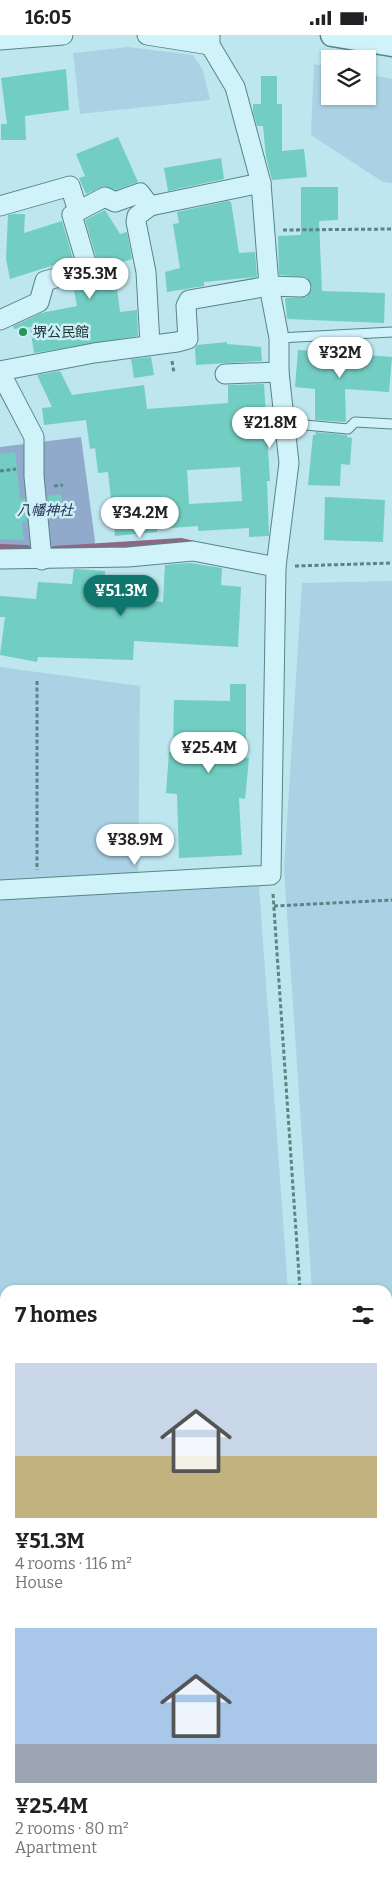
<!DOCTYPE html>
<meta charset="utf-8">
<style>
body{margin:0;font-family:Bitter,"Noto Sans JP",serif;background:#f2f2f2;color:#202124;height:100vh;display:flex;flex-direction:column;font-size:19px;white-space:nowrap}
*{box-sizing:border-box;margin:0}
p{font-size:16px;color:#757577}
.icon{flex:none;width:28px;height:28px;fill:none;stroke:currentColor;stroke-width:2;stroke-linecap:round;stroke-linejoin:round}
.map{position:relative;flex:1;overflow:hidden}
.panel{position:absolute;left:0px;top:1250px;width:392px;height:600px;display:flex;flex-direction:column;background:#fff;border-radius:15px 15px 0 0;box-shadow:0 1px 4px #0004}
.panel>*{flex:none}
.tools{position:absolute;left:321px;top:15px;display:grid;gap:10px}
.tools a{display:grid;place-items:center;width:55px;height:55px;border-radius:0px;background:#fff;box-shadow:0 1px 4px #0004;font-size:25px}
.price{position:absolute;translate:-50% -42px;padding:0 11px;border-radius:18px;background:#fff;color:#222;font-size:16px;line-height:32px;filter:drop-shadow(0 1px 2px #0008)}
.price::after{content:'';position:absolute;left:50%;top:30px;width:15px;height:11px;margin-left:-8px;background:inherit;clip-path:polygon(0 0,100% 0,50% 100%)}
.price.selected{background:#0f766e;color:#fff}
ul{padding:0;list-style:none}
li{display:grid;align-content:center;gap:10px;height:265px;padding:0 15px}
li span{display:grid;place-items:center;height:155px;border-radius:0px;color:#555}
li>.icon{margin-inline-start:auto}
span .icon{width:90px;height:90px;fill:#fffc;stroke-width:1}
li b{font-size:21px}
h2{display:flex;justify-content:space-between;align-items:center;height:60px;padding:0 15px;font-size:21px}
.status{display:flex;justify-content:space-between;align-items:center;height:35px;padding:0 25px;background:#fff;direction:ltr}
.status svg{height:14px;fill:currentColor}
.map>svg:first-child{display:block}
.farmland{fill:#aad2e4}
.green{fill:#91aacc}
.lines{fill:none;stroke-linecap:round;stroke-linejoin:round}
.stream{stroke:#8d6885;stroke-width:6}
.building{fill:#72cdc2;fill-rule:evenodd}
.service-casing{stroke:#568686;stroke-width:11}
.minor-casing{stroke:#568686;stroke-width:21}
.tertiary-casing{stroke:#568686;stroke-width:25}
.path{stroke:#568686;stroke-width:3;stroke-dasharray:4 2.5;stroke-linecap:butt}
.service{stroke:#d0f2f9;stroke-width:9}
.minor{stroke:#d0f2f9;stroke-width:19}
.tertiary{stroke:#d0f2f9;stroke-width:22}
.poi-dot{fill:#259658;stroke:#cceef5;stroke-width:2}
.labels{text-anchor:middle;stroke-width:5;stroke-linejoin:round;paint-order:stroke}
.poi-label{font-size:14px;fill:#1b3533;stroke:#cceef5;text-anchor:start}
.park-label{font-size:14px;font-style:italic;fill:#212f52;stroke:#cceef5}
</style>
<div class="status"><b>16:05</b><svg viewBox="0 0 49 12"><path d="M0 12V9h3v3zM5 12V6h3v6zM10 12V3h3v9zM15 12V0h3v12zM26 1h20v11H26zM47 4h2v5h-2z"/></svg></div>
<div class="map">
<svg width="392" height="1850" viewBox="0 0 392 1850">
<rect width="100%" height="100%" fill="#bde6ee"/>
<g class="farmland">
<path d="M128,12L193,20L203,35L210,65L80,79L73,18Z"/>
<path d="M314,29L330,32V61H368V39L392,44V148L383,147L311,100Z"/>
<path d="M392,546V1646H388V1255H312L284,834L302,548Z"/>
<path d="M0,632L140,651L138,858L259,851L288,1255H5V1679H0Z"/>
<path d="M392,1681V1850H0V1709L5,1708V1845H388V1682Z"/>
</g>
<path class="green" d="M81,402L95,506L91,519L0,520V412Z"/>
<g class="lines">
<g class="stream">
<path d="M0,512L27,513"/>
<path d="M54,514L181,506L194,509"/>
</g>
</g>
<g class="building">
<path d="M66,34L69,75L25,81L26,105H1V89H7L1,43Z"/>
<path d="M261,41H277V69H282V116L304,114L307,142L272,145L266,122L263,91H257L253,77V69H261Z"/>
<path d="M118,102L138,147L116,155L104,151L86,159L79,143L85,141L76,119Z"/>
<path d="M221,123L224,144L168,156L164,133Z"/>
<path d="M301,152H338V185L319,186L322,256L385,258L384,288L287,284L285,263L306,262L312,253L306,242L279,240L278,201L301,200Z"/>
<path d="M228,166L231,167L239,218L255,217L257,242L204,247V251L167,257L165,237L180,233L173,189L179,188L177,177Z"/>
<path d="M105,175L120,199L127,197L132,224L114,230L120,277L137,275L138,301L34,318L30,292L14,294L13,291L41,278L77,271L74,256L102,252L99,231L85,185Z"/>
<path d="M14,179H25L24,198L62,186L73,224L10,244L6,224L8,180Z"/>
<path d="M227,307V309L261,312L262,326L196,330L195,313L197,310Z"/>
<path d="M298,315L392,322L389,357L345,354L346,387L315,385V354L295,352Z"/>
<path d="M151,322L154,340L134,343L131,324Z"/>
<path d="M60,336L72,360L144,350L147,374L228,368V350L264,349L270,446H267L269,501L249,502V493L198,496V491L157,494V497L115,501L108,437L98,438L95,413L90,414L86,385L44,390L42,373L52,372L37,340ZM240,432L242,466L189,469L187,435Z"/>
<path d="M315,397L347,400V402L352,403L350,430L341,429L340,451L308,450L313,400H316Z"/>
<path d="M15,417L20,464L25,463L27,486L22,487L24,505L0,504V419Z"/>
<path d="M61,459L64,481L49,483L47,461Z"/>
<path d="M325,462L385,465L383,507L324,505Z"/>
<path d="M190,528L222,533L221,550L241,552L238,612L134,606L133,625L38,622L37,627L0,620L5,582H0V561L36,564L38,547L72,549L74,534H76L105,536L103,562L163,567L165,530Z"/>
<path d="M230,649H246V723H249L245,764L239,763L242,820L179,823L177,759L166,758L169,717H173L174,665L230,666Z"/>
</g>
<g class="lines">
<g class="service-casing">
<g id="service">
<path d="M279,303L392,297"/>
<path d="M284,388L348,394L355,387L392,389"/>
</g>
</g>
<g class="minor-casing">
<g id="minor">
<path d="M147,0L210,10"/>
<path d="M0,5L63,0"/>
<path d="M0,171L70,151L78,176L72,180L88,234L45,246L39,267L0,285"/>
<path d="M150,171L261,148"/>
<path d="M78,176L105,162L115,167L140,158L150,171L137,181L136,187L146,237L150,309"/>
<path d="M0,336L94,318L177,307L188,304L186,271L189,265L269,251L301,252"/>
<path d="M0,337L34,402V441L42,525"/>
<path d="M225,339L279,337"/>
<path d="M0,524L128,522L193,516L276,532"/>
<path d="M0,855L271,840L276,532L289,428L279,337V303L269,251L261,148L235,52L210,10V0"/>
<path d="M388,1663H392"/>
<path d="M0,1692L5,1691"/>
</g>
</g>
<g class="tertiary-casing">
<path id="tertiary" d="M332,0L392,10"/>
</g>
<g class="path">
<path d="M283,195L392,194"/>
<path d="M172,326L174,338"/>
<path d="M0,436L16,434"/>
<path d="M54,451L63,450"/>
<path d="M295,531L392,528"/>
<path d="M37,646V835"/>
<path d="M273,859L300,1255"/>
<path d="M274,871L392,865"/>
<path d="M0,1819L3,1850"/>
<path d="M343,1845V1850"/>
</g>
<use href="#service" class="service"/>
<use href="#minor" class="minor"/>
<use href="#tertiary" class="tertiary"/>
</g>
<circle class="poi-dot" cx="23" cy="297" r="5"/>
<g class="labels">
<g class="poi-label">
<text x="33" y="302">堺公民館</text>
</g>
<g class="park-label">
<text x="45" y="480">八幡神社</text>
</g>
</g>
</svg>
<div class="tools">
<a><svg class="icon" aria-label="layers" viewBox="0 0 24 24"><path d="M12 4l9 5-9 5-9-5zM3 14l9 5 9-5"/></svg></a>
</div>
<b class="price" style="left:90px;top:265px">¥35.3M</b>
<b class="price" style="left:340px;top:344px">¥32M</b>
<b class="price" style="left:270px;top:414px">¥21.8M</b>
<b class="price" style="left:140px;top:504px">¥34.2M</b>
<b class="price selected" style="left:121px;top:582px">¥51.3M</b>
<b class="price" style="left:209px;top:739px">¥25.4M</b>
<b class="price" style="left:135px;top:831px">¥38.9M</b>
<section class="panel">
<h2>7 homes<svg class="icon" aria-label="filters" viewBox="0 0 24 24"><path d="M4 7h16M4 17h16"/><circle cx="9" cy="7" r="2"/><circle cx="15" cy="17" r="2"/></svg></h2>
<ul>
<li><span style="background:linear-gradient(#c9d6e8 60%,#c2b280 0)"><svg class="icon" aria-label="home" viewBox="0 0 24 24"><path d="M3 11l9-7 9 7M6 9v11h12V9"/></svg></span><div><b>¥51.3M</b><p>4 rooms · 116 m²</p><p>House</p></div></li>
<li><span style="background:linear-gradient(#a9c7e8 75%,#9aa5b1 0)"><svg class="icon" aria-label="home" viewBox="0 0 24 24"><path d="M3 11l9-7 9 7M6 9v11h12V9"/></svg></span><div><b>¥25.4M</b><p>2 rooms · 80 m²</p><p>Apartment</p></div></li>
</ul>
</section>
</div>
